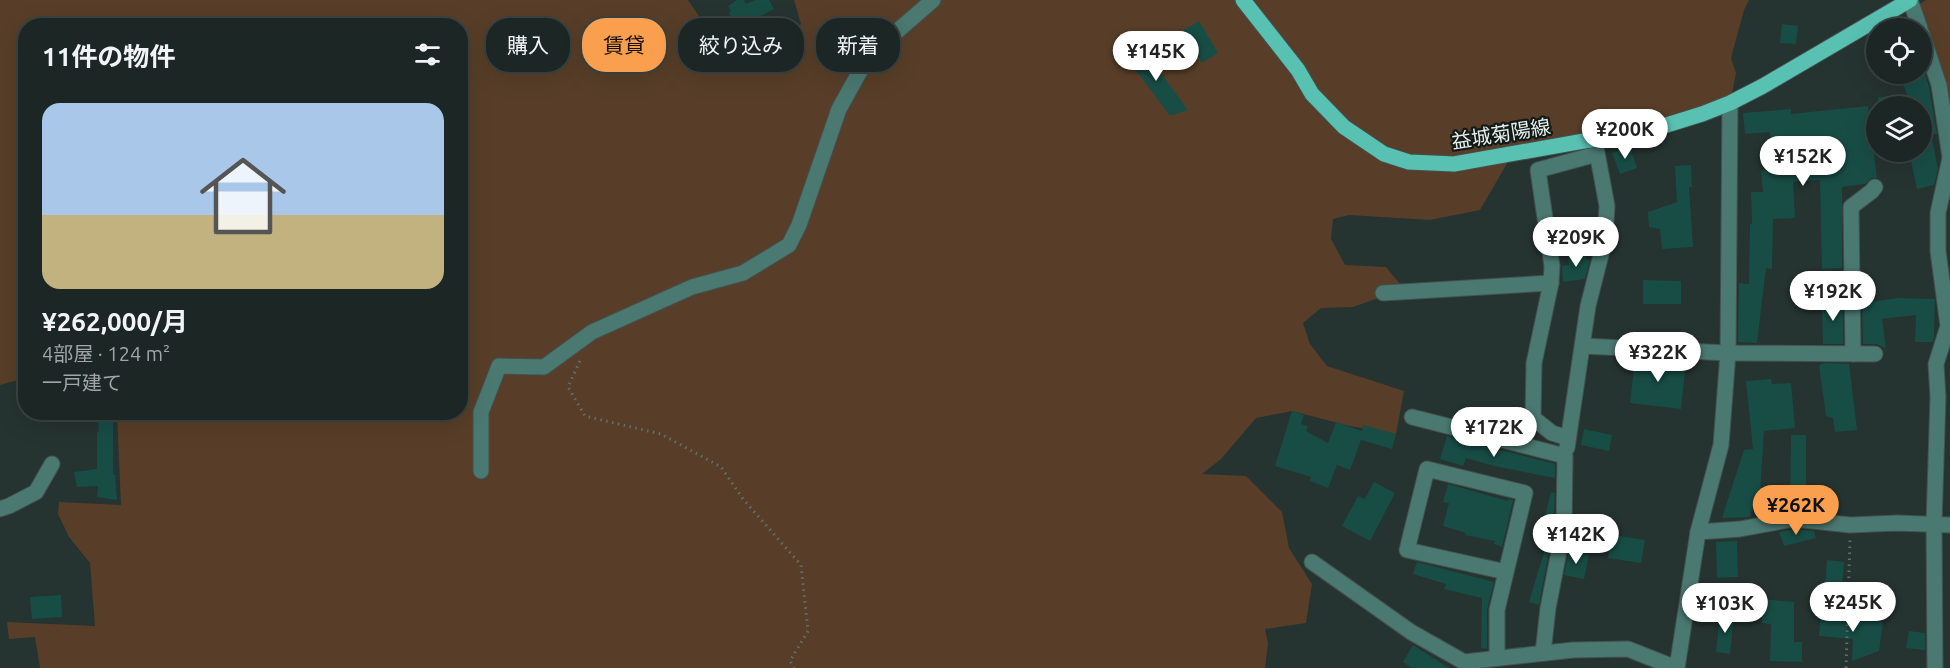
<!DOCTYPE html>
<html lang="ja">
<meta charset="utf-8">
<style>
body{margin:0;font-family:Ubuntu,"Noto Sans JP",sans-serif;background:#293232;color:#f1f3f6;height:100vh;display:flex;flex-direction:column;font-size:22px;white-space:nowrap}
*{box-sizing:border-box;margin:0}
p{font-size:20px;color:#a0a5a7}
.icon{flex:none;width:33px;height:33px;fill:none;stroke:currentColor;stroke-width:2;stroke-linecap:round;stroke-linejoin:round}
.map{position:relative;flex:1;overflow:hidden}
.panel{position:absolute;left:18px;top:18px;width:450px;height:402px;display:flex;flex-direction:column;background:#1c2625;border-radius:24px;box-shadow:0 6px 24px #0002,0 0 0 2px #3a4342}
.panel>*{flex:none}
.banner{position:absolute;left:486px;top:18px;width:570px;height:54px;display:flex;gap:12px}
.fabs{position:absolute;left:1866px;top:18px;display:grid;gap:12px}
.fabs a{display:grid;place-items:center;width:66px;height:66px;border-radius:50%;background:#1c2625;box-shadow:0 6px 24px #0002,0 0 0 2px #3a4342;font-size:30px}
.price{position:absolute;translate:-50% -51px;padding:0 14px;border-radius:21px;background:#fff;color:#222;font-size:20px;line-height:39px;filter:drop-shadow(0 2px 3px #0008)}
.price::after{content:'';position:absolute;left:50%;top:36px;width:18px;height:14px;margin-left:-9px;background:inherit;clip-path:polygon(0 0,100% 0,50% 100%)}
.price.current{background:#f99f4d;color:#111}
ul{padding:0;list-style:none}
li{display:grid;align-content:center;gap:12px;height:318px;padding:0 24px}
li span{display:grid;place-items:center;height:186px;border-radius:18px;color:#555}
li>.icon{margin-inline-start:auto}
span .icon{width:108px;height:108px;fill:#fffc;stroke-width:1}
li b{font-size:26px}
h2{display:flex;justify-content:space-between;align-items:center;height:72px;padding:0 24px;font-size:26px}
.chip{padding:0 21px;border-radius:24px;background:#1c2625;box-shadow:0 6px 24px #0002,0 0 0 2px #3a4342;font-size:21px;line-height:54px}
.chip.current{background:#f99f4d;color:#111}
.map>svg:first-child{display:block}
.green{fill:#583e28}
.building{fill:#184d46}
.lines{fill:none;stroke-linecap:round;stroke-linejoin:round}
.minor-casing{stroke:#44514f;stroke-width:17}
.major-casing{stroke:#44514f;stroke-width:17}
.path{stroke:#626e6c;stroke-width:3;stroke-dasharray:1.5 4.5;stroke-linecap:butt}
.minor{stroke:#4a7971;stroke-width:15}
.major{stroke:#59c1b2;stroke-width:15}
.labels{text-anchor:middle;stroke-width:4.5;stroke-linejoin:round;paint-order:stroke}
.street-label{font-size:20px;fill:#e6efed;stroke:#131a18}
</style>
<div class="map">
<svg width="1950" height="668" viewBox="0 0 1950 668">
<rect width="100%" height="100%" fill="#253331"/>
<g class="green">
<path d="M0,0H688L734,67L801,24L794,0H1749L1744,10L1731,58L1736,73L1730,103L1512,155L1480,210L1430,220L1349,215L1333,219L1331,239L1345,265L1386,267L1404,289L1353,307L1321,308L1303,323L1310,344L1327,366L1404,391L1396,434L1350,426L1292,411L1256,418L1221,459L1202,474L1246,476L1282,512L1289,548L1312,584L1306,623L1265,629L1268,643L1265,668H40L35,637L9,639L7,622L95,626L90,563L69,537L58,514L59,502L121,505L117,413L460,412V26H26L25,378L0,385Z"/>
<path d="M1926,0H1950V118L1916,10L1920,4Z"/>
</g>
<g class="building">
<path d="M737,0H744L746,4L755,0H769L774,9L755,19L756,21L739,31L729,13L731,11L728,6Z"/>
<path d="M1199,21L1218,53L1202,63L1182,31Z"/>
<path d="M1782,24L1798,26L1796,44L1780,43Z"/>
<path d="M1141,46L1188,110L1170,116L1126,57Z"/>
<path d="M1900,74H1925L1929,87L1937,134H1931L1938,169L1934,185L1917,189L1909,152H1922V106H1879L1878,97L1907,95Z"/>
<path d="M1868,106L1877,178H1871L1865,184L1842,187V268L1822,269L1820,180L1793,182L1795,218L1773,219L1772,269L1766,268L1757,343L1738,342L1739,283L1749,284L1750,224H1752L1751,192H1763L1761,170L1773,169L1770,132L1745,134L1743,113L1791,109V114Z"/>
<path d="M1630,147L1637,168L1620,174L1612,153Z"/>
<path d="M1691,165L1692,187H1689L1693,247L1662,249L1660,229L1649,227L1648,212L1677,202L1675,166Z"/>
<path d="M1585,252L1586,259L1590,260L1585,279L1563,282L1562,266L1569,265L1568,255Z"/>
<path d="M1643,280L1681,281V304H1643Z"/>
<path d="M1898,298L1935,299L1934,336L1933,342H1915L1916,315L1882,319L1886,348L1876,344H1863L1862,303Z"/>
<path d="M1822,300H1843V344H1823Z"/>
<path d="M1635,358L1686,361L1681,409L1630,403Z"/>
<path d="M1824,363L1849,364L1857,430L1835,432L1833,418L1826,416L1819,365Z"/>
<path d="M1771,379L1772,384L1791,383L1795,428L1764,431L1759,509H1752L1750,517L1722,518L1744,450L1753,449L1746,381Z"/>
<path d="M1292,411L1304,415L1301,424L1308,426L1306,431L1328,443L1336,422L1362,431L1363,425L1396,434L1392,449L1361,440L1350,470L1337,465L1328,488L1310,481L1311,477L1275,466Z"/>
<path d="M97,412H113V475H115L117,500L97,497L98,486L77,487L74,472L97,469V431L99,432Z"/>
<path d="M1584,429L1612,435L1609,451L1581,445Z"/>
<path d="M1791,435H1806V510H1790Z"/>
<path d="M1447,436L1555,464V478L1494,466L1466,458L1463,466L1440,459Z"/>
<path d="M1374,482L1395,493L1370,541L1342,526L1358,496L1365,499Z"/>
<path d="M1448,484L1508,501V499L1513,500L1502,547L1494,544L1495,541L1465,535L1466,533L1443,526L1449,503L1443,502Z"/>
<path d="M1551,492L1555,493L1554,519L1545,516Z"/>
<path d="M1794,529L1814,531L1816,538L1784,546L1779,532Z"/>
<path d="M1612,535L1645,540L1641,563L1608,558Z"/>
<path d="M1737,541L1738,577L1717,578L1716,542Z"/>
<path d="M1546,546H1550L1539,605L1529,602Z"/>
<path d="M1569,551L1589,555L1584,579L1564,575Z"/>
<path d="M1827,560L1844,562L1842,588L1825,587Z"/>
<path d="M1417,562L1494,582L1487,610V649L1481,648L1482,598L1444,589L1446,584L1413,574Z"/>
<path d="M61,595L62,617L32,619L30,597Z"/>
<path d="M1761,599L1794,602V642H1802V662L1770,661L1771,624L1762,623Z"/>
<path d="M1821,611L1840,612L1839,621L1883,622L1879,651L1852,661L1853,639L1819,636Z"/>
<path d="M1720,614L1734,615L1730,654L1716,652Z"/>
<path d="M1909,631L1925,633V650L1906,648Z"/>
<path d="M1413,645L1449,668H1412L1403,662Z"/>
</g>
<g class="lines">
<g class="minor-casing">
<g id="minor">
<path d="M1910,0L1920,28"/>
<path d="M1922,34L1939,85L1950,157"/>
<path d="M1383,293L1551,283"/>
<path d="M1583,346L1728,353L1875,354"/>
<path d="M1853,354L1851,207L1872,191L1875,187"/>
<path d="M1412,417L1565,456L1564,526L1548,608L1543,653"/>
<path d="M1568,438L1552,433L1533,418L1534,363L1551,283L1552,266L1538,170L1597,154"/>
<path d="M1567,448L1588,306L1605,239L1607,206L1596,147"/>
<path d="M481,471V412L499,366L544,367L592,332L692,287L743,273L789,245L799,225L839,109L864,64L895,33L933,0"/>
<path d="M0,509L9,506L36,492L52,464"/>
<path d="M1698,532L1740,529L1794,519L1850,525L1897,523L1950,525"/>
<path d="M1312,562L1411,632L1464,662L1471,668"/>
<path d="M1497,658V610L1525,493L1427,469L1407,550L1506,572"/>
<path d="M1464,662L1573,650L1628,649L1676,668"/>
<path d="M1677,668L1698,532L1721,445L1728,353L1730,103"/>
<path d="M1935,668L1934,523L1938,397L1936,364L1948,326L1938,251V213L1950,158"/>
</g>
</g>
<g class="major-casing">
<path id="major" d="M1243,0L1298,70L1312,94L1344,127L1384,154L1409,162L1454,164L1657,128L1702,114L1730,103L1763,86L1910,0"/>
</g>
<g class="path">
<path d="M580,361L568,387L585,416L661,434L721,467L743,499L801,565L808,631L790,661L794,668"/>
<path d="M1846,668L1850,539"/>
</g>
<use href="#minor" class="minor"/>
<use href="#major" class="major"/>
</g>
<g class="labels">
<g class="street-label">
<text transform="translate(1501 134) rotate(-9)" y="7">益城菊陽線</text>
</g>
</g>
</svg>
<div class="fabs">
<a><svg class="icon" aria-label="locate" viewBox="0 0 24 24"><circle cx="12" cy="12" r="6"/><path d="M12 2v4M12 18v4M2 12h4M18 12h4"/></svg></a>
<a><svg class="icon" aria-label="layers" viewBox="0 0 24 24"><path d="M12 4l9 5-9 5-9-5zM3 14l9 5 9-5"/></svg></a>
</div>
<b class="price" style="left:1156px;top:82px">¥145K</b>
<b class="price" style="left:1625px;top:160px">¥200K</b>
<b class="price" style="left:1803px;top:187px">¥152K</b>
<b class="price" style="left:1576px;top:268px">¥209K</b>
<b class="price" style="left:1833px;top:322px">¥192K</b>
<b class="price" style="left:1658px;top:383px">¥322K</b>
<b class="price" style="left:1494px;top:458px">¥172K</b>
<b class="price current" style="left:1796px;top:536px">¥262K</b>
<b class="price" style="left:1576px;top:565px">¥142K</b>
<b class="price" style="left:1853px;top:633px">¥245K</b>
<b class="price" style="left:1725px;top:634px">¥103K</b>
<div class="banner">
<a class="chip">購入</a>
<a class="chip current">賃貸</a>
<a class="chip">絞り込み</a>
<a class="chip">新着</a>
</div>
<section class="panel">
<h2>11件の物件<svg class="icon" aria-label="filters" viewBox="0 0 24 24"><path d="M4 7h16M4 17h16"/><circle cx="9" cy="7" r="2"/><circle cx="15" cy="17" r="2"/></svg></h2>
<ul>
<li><span style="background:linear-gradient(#a9c7e8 60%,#c2b280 0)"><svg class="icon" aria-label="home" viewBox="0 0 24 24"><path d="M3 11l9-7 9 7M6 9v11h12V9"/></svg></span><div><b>¥262,000/月</b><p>4部屋 · 124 m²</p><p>一戸建て</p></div></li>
</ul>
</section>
</div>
